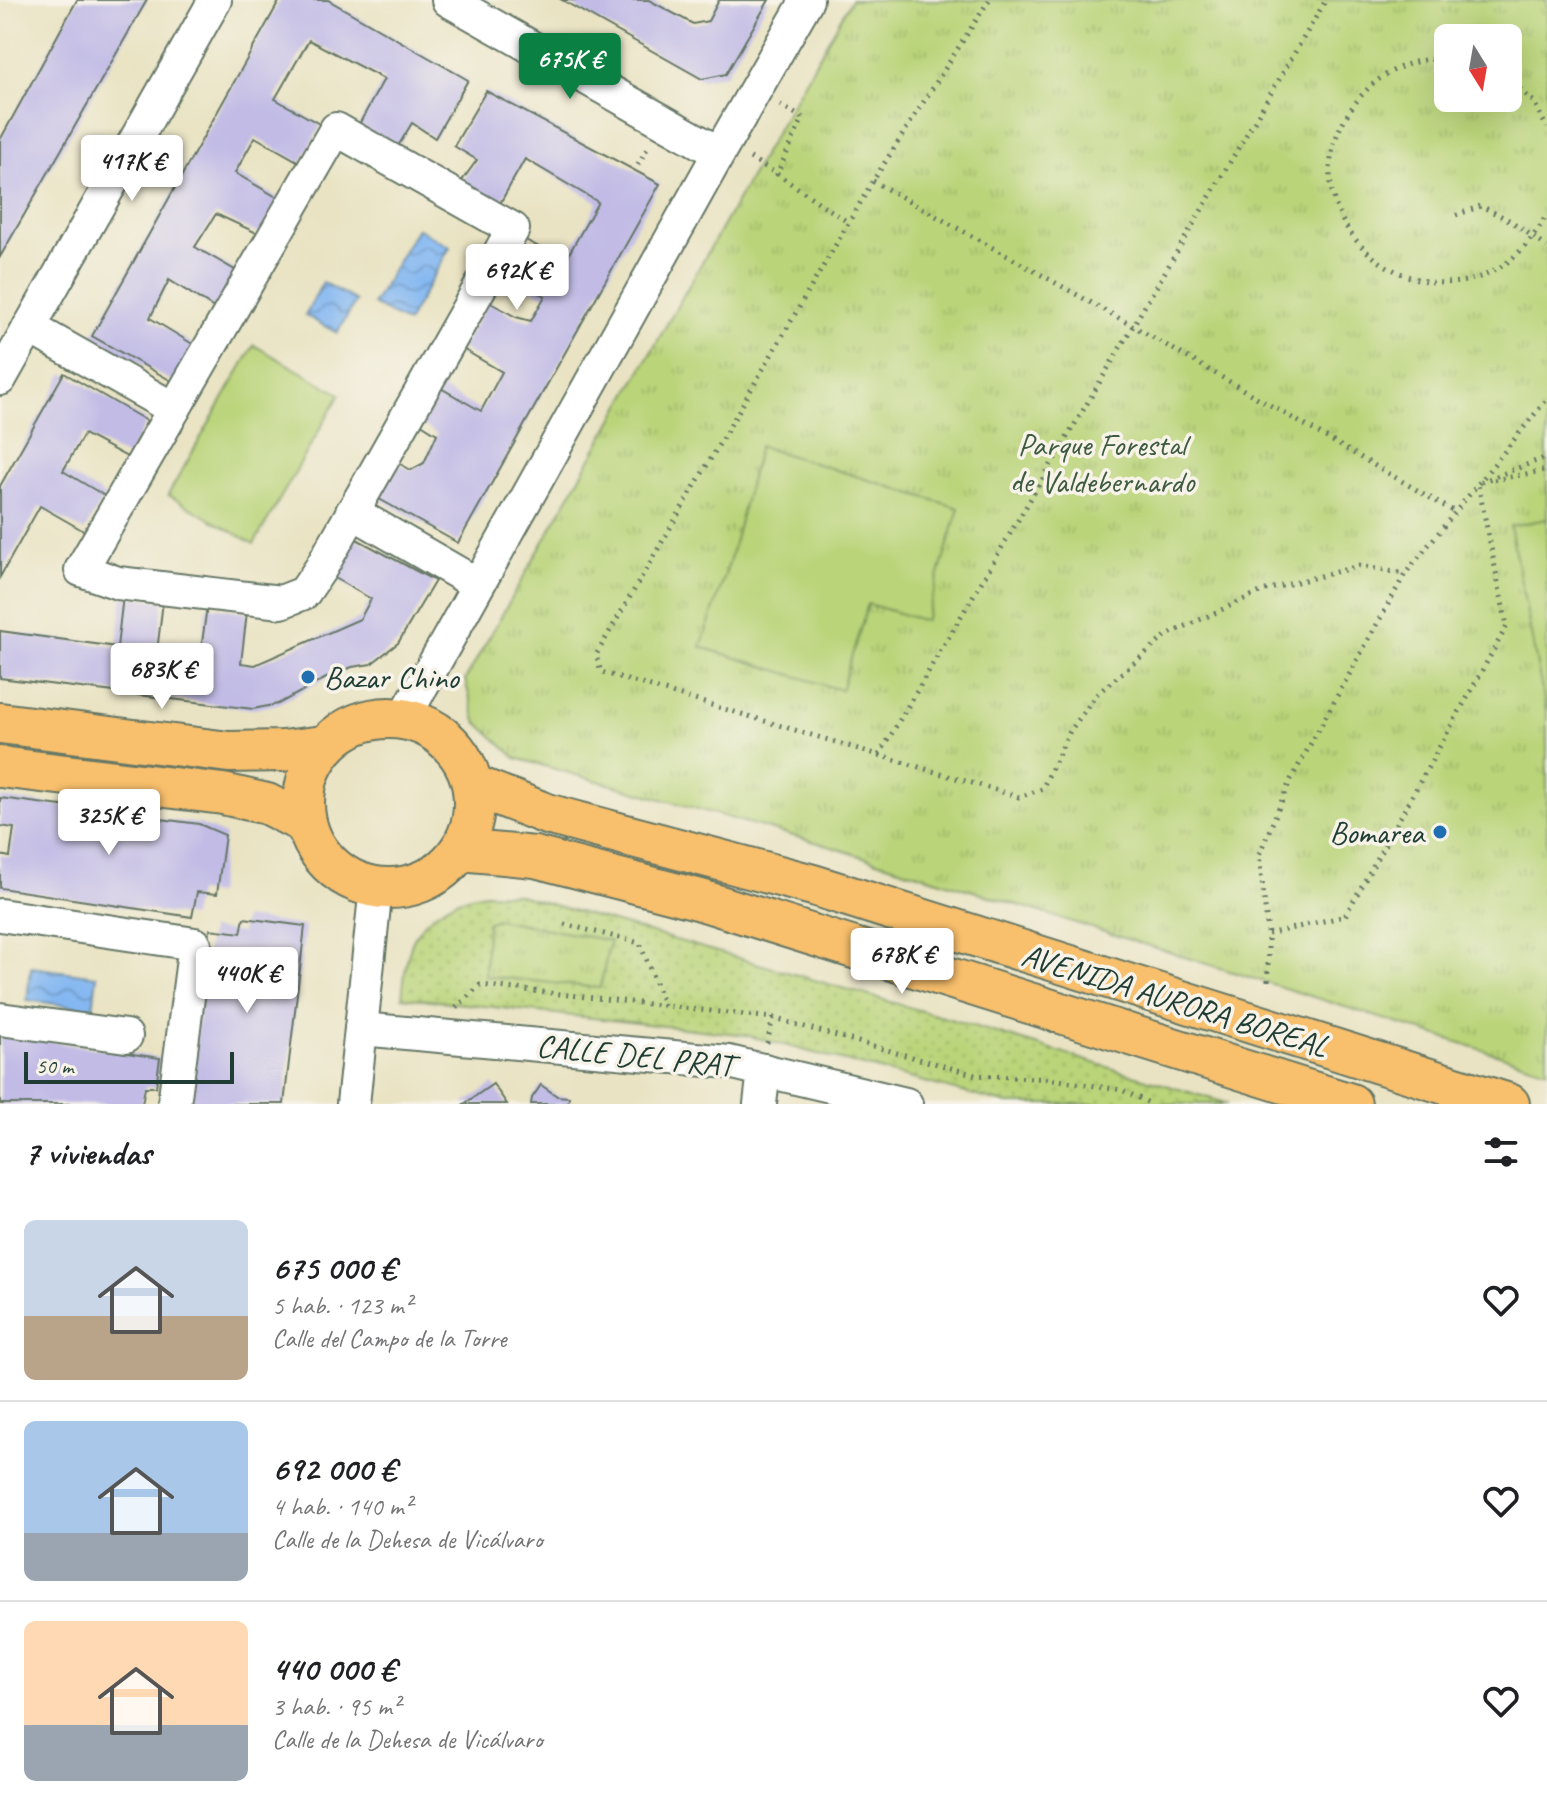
<!DOCTYPE html>
<html lang="es">
<meta charset="utf-8">
<style>
body{margin:0;font-family:Caveat,sans-serif;background:#f6f6f6;color:#202124;height:100vh;display:flex;flex-direction:column;font-size:30px;white-space:nowrap}
*{box-sizing:border-box;margin:0}
p{font-size:26px;color:#757577}
.icon{flex:none;width:44px;height:44px;fill:none;stroke:currentColor;stroke-width:2;stroke-linecap:round;stroke-linejoin:round}
.map{position:relative;height:1104px;overflow:hidden}
.panel{display:flex;flex-direction:column;background:#fff;flex:1}
.panel>*{flex:none}
.needle{width:52px;rotate:169deg}
.buttons{position:absolute;left:1434px;top:24px;display:grid;gap:16px}
.buttons a{display:grid;place-items:center;width:88px;height:88px;border-radius:12px;background:#fff;box-shadow:0 8px 32px #0002;font-size:40px}
.scale{position:absolute;left:24px;bottom:20px;width:210px;box-sizing:border-box;padding-left:8px;border:4px solid #1f3d34;border-top:0;font-size:22px;line-height:28px;white-space:nowrap;color:#1f3d34;-webkit-text-stroke:6px #f7f3e8;paint-order:stroke}
.price{position:absolute;translate:-50% -68px;padding:0 18px;border-radius:8px;background:#fff;color:#222;font-size:26px;line-height:52px;filter:drop-shadow(0 2px 4px #0008)}
.price::after{content:'';position:absolute;left:50%;top:48px;width:24px;height:18px;margin-left:-12px;background:inherit;clip-path:polygon(0 0,100% 0,50% 100%)}
.price.on{background:#0b8043;color:#fff}
ul{padding:0;list-style:none}
li{display:flex;align-items:center;gap:24px;height:200px;padding:0 24px}
li+li{border-top:2px solid #e0e0e0}
li span{display:grid;place-items:center;flex:none;width:224px;height:160px;border-radius:12px;color:#555}
li>.icon{margin-inline-start:auto}
span .icon{width:96px;height:96px;fill:#fffc;stroke-width:1}
li b{font-size:34px}
h2{display:flex;justify-content:space-between;align-items:center;height:96px;padding:0 24px;font-size:34px}
.map>svg:first-child{display:block}
.grass{fill:url(#grass-dots);stroke:#6c8856;stroke-width:2}
.park{fill:url(#park-tufts);stroke:#6c8856;stroke-width:2;fill-rule:evenodd}
.pitch{fill:#bad479;stroke:#6c8856;stroke-width:2}
.water{fill:url(#water-waves);stroke:#527a92;stroke-width:2}
.building{fill:#c1bbe6}
.lines{fill:none;stroke-linecap:round;stroke-linejoin:round}
.minor-casing{stroke:#676;stroke-width:36}
.major-casing{stroke:#676;stroke-width:44}
.path{stroke:#676;stroke-width:5;stroke-dasharray:2 6;stroke-linecap:butt}
.minor{stroke:#fff;stroke-width:32}
.major{stroke:#f8bf6c;stroke-width:40}
.poi-dot{fill:#1f6fb2;stroke:#f7f3e8;stroke-width:3}
.labels{text-anchor:middle;stroke-width:7;stroke-linejoin:round;paint-order:stroke}
.park-label{font-size:32px;fill:#3e5b42;stroke:#f7f3e8}
.poi-label{font-size:32px;fill:#1f3d34;stroke:#f7f3e8;text-anchor:start}
.street-label{font-size:32px;fill:#1f3d34;stroke:#f7f3e8}
</style>
<div class="map">
<svg width="1547" height="1104" viewBox="0 0 1547 1104">
<defs>
<pattern id="grass-dots" width="8" height="8" patternUnits="userSpaceOnUse" patternTransform="scale(2)"><rect width="8" height="8" fill="#bad479"/><path d="M2 2h.1M6 6h.1" fill="none" stroke="#9fb769" stroke-width="1.8" stroke-linecap="round"/></pattern>
<pattern id="park-tufts" width="24" height="20" patternUnits="userSpaceOnUse" patternTransform="scale(2)"><rect width="24" height="20" fill="#bad479"/><path d="M3 7l-1-3M5 7V3M7 7l1-3M15 17l-1-3M17 17v-4M19 17l1-3" fill="none" stroke="#9fb769"/></pattern>
<pattern id="water-waves" width="16" height="10" patternUnits="userSpaceOnUse" patternTransform="scale(2)"><rect width="16" height="10" fill="#84b7f1"/><path d="M0 5q4-4 8 0t8 0" fill="none" stroke="#6b96c4"/></pattern>
</defs>
<rect width="100%" height="100%" fill="#f7f3e8"/>
<filter id="ink" filterUnits="userSpaceOnUse"><feTurbulence type="fractalNoise" baseFrequency=".0125" numOctaves="2"/><feDisplacementMap in="SourceGraphic" scale="16" xChannelSelector="R" yChannelSelector="G"/><feConvolveMatrix kernelMatrix="1 2 1 2 8 2 1 2 1" color-interpolation-filters="sRGB"/></filter>
<filter id="wash" filterUnits="userSpaceOnUse"><feTurbulence type="fractalNoise" baseFrequency=".006" numOctaves="4" result="noise"/><feDisplacementMap in="SourceGraphic" scale="32" xChannelSelector="R" yChannelSelector="G"/><feGaussianBlur stdDeviation="1.8" result="paint"/><feColorMatrix in="noise" values="0 0 0 0 0 0 0 0 0 0 0 0 0 0 0 0 0 1.4 0 .05"/><feComposite in="paint" operator="in"/></filter>
<g filter="url(#wash)">
<rect width="100%" height="100%" fill="#e9e3c3"/>
<path class="grass" d="M485,893L516,894L967,1024L1228,1104H1008L746,1035L402,997C404,982 405,966 409,952C418,917 452,898 485,893Z"/>
<g class="park">
<path d="M851,0H1547V1070L819,843L516,758L476,721L465,680ZM1448,38H1508V98H1448Z"/>
<path d="M497,919L610,941L600,988L485,976L487,923Z"/>
</g>
<g class="pitch">
<path d="M254,345L340,394L254,544L168,495Z"/>
<path d="M759,446L959,508L925,621L868,604L841,690L701,647L729,563Z"/>
<path d="M1547,519V716L1510,526Z"/>
</g>
<g class="water">
<path d="M417,228L450,247L407,323L373,304Z"/>
<path d="M323,282L356,301L337,333L305,315Z"/>
<path d="M31,967L97,976L93,1009L27,1000Z"/>
</g>
<g id="blocks">
<g class="building">
<path d="M77,0H147L0,257V140Z"/>
<path d="M280,0H328L468,80L435,138L412,123L397,148L358,126L384,79L309,40L275,99L321,125L301,163L255,137L235,173L280,199L259,234L216,214L195,247L240,273L219,311L169,280L150,318L199,348L177,384L92,336Z"/>
<path d="M562,0H649L693,24L708,21L719,0H769L726,74L702,79Z"/>
<path d="M486,91L660,184L458,543L372,495L393,460L411,470L424,463L437,434L418,422L437,386L481,411L502,372L461,348L489,302L516,317L531,321L545,296L503,274L522,238L565,261L598,202L525,159L499,205L461,182L477,160L454,146Z"/>
<path d="M64,373L147,421L127,457L84,434L63,471L105,496L84,531L40,506L0,577V486Z"/>
<path d="M351,536L435,581L398,643L371,664L352,667L330,676L278,704L253,709L0,678V631L117,647L123,596L163,601L157,652L200,658L207,606L247,612L241,663L255,665L360,619L371,599L327,574Z"/>
<path d="M0,798L199,824L225,835L217,894L197,892L192,917L0,888V855L10,857L14,828L0,826Z"/>
<path d="M244,918L305,926L284,1104H187L210,929L241,933Z"/>
<path d="M0,1034L160,1058L156,1087H145L142,1104H0Z"/>
<path d="M493,1084L507,1104H464Z"/>
<path d="M541,1085L557,1096L569,1097L568,1104H531L532,1098Z"/>
</g>
</g>
</g>
<g filter="url(#ink)">
<use href="#blocks" fill-opacity="0" stroke="#676" stroke-width="2"/>
<g class="lines">
<g class="minor-casing">
<g id="minor">
<path d="M448,0L719,153"/>
<path d="M336,129L513,229L321,568L304,593L281,602L118,583L81,570Z"/>
<path d="M29,327L174,409"/>
<path d="M0,379L215,0"/>
<path d="M352,512L477,584"/>
<path d="M404,718L719,153L807,0"/>
<path d="M0,915L195,944L174,1104"/>
<path d="M0,1019L126,1036"/>
<path d="M361,1029L729,1062L906,1104"/>
<path d="M353,1104L376,887"/>
<path d="M760,1104L764,1070"/>
</g>
</g>
<g class="major-casing">
<g id="major">
<circle cx="389" cy="803" r="85"/>
<path d="M0,723L229,752L282,751L324,746"/>
<path d="M0,767L223,794L267,804L306,824"/>
<path d="M473,785L547,814L813,885L1509,1104"/>
<path d="M460,850L535,857L701,900L1351,1104"/>
</g>
</g>
<g class="path">
<path d="M989,0L873,181L596,655L601,672L1019,797L1042,789L1070,731L1097,694L1167,635L1262,591L1359,566L1405,574"/>
<path d="M1448,59C1416,56 1381,72 1361,96C1251,224 1463,373 1547,214"/>
<path d="M1508,78L1534,102L1547,128"/>
<path d="M780,105L803,118L777,174L849,223"/>
<path d="M750,158L777,174"/>
<path d="M638,165L649,145"/>
<path d="M873,181L1133,326L1455,512"/>
<path d="M1456,215L1481,206L1511,221L1547,247"/>
<path d="M1494,480L1547,470"/>
<path d="M1481,482L1547,457"/>
<path d="M879,755L1326,0"/>
<path d="M564,924L640,943L664,1006"/>
<path d="M1268,934L1345,916L1507,626L1478,484"/>
<path d="M1268,981V934L1259,855L1290,781L1405,574L1547,399"/>
<path d="M456,1008L480,985L773,1018L976,1075L1051,1079L1122,1090L1151,1104"/>
<path d="M767,1043L773,1018"/>
</g>
<use href="#minor" class="minor"/>
<use href="#major" class="major"/>
</g>
</g>
<g class="poi-dot">
<circle cx="308" cy="677" r="8"/>
<circle cx="1440" cy="832" r="8"/>
</g>
<g class="labels">
<g class="park-label">
<text x="1102" y="455">Parque Forestal<tspan x="1102" dy="37">de Valdebernardo</tspan></text>
</g>
<g class="poi-label">
<text x="324" y="688">Bazar Chino</text>
<text x="1424" y="843" text-anchor="end">Bomarea</text>
</g>
<g class="street-label">
<text transform="translate(1175 1000) rotate(17)" y="11">AVENIDA AURORA BOREAL</text>
<text transform="translate(635 1055) rotate(6)" y="11">CALLE DEL PRAT</text>
</g>
</g>
</svg>
<div class="buttons">
<a><svg class="needle" viewBox="-14 -14 28 28"><path d="M0-13l5 13h-10z" fill="#e53935"/><path d="M0 13l5-13h-10z" fill="#757577"/></svg></a>
</div>
<div class="scale">50 m</div>
<b class="price on" style="left:570px;top:101px">675K €</b>
<b class="price" style="left:132px;top:203px">417K €</b>
<b class="price" style="left:517px;top:312px">692K €</b>
<b class="price" style="left:162px;top:711px">683K €</b>
<b class="price" style="left:109px;top:857px">325K €</b>
<b class="price" style="left:902px;top:996px">678K €</b>
<b class="price" style="left:247px;top:1015px">440K €</b>
</div>
<section class="panel">
<h2>7 viviendas<svg class="icon" aria-label="filters" viewBox="0 0 24 24"><path d="M4 7h16M4 17h16"/><circle cx="9" cy="7" r="2"/><circle cx="15" cy="17" r="2"/></svg></h2>
<ul>
<li><span style="background:linear-gradient(#c9d6e8 60%,#b9a48a 0)"><svg class="icon" aria-label="home" viewBox="0 0 24 24"><path d="M3 11l9-7 9 7M6 9v11h12V9"/></svg></span><div><b>675 000 €</b><p>5 hab. · 123 m²</p><p>Calle del Campo de la Torre</p></div><svg class="icon" aria-label="heart" viewBox="0 0 24 24"><path d="M12 20l-8-8c-3-5 5-10 8-4 3-6 11-1 8 4z"/></svg></li>
<li><span style="background:linear-gradient(#a9c7e8 70%,#9aa5b1 0)"><svg class="icon" aria-label="home" viewBox="0 0 24 24"><path d="M3 11l9-7 9 7M6 9v11h12V9"/></svg></span><div><b>692 000 €</b><p>4 hab. · 140 m²</p><p>Calle de la Dehesa de Vicálvaro</p></div><svg class="icon" aria-label="heart" viewBox="0 0 24 24"><path d="M12 20l-8-8c-3-5 5-10 8-4 3-6 11-1 8 4z"/></svg></li>
<li><span style="background:linear-gradient(#ffd9b3 65%,#9aa5b1 0)"><svg class="icon" aria-label="home" viewBox="0 0 24 24"><path d="M3 11l9-7 9 7M6 9v11h12V9"/></svg></span><div><b>440 000 €</b><p>3 hab. · 95 m²</p><p>Calle de la Dehesa de Vicálvaro</p></div><svg class="icon" aria-label="heart" viewBox="0 0 24 24"><path d="M12 20l-8-8c-3-5 5-10 8-4 3-6 11-1 8 4z"/></svg></li>
</ul>
</section>
